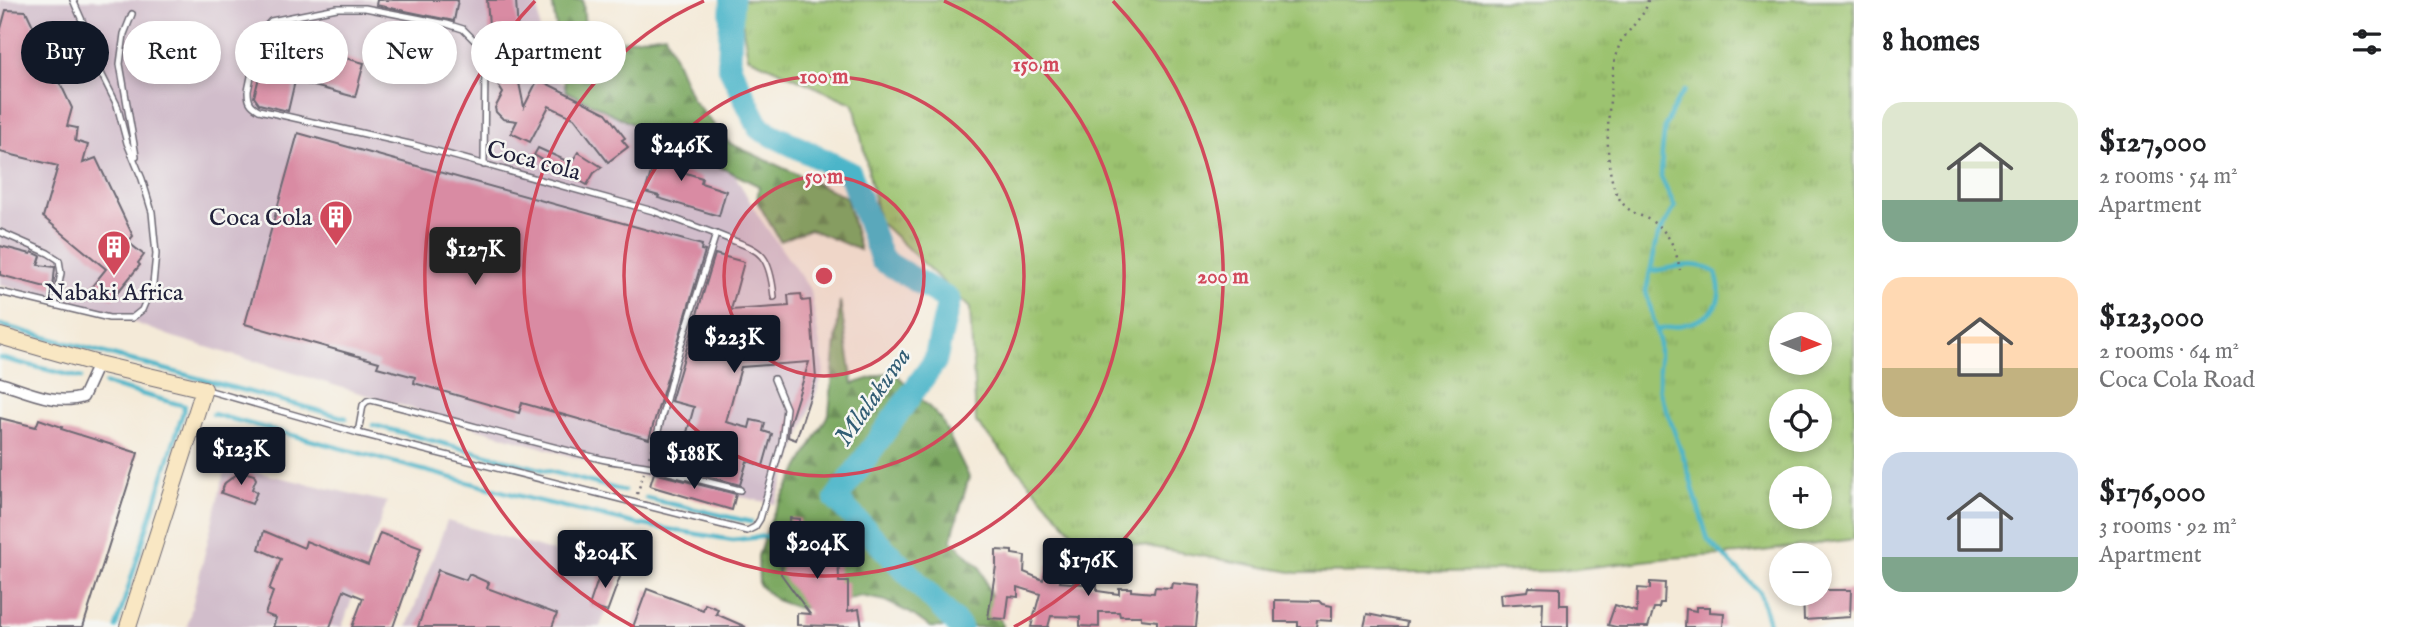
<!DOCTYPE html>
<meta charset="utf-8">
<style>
body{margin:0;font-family:"IM FELL English",serif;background:#f2f2f2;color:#202124;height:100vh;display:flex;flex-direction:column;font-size:26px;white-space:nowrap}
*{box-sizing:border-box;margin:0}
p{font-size:23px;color:#757577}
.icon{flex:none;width:38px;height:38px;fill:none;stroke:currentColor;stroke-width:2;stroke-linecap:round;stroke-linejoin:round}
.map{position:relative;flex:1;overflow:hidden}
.panel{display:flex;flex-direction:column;background:#fff;width:560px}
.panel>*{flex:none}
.hud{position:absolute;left:21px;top:21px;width:665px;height:63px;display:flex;gap:14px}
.needle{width:46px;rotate:91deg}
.controls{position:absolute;left:1769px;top:312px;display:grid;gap:14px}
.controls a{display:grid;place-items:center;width:63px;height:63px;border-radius:50%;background:#fff;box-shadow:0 4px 10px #0003;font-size:35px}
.price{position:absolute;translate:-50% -60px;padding:0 16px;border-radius:7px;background:#111827;color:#fff;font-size:23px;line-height:46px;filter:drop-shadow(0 2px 4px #0008)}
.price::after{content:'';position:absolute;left:50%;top:42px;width:21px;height:16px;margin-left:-10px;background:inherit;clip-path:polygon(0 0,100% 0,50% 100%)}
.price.on{background:#222;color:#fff}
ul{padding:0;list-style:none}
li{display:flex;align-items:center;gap:21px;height:175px;padding:0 28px}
li span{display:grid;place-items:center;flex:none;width:196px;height:140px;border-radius:21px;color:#555}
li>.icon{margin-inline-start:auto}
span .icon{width:84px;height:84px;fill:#fffc;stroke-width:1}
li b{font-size:30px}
h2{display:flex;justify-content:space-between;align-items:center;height:84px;padding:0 28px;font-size:30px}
.pill{padding:0 24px;border-radius:32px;background:#fff;box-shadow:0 4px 10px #0003;font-size:24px;line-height:63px}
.pill.on{background:#111827;color:#fff}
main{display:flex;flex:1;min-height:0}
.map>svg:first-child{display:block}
.industrial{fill:#d1bdcb}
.grass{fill:url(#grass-tufts);stroke:#5f7255;stroke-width:2;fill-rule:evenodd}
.forest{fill:url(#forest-firs);stroke:#50664e;stroke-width:2}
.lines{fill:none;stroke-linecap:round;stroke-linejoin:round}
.stream{stroke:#4bb5c9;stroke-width:4.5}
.river{stroke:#4bb5c9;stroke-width:24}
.building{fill:#d98ba3}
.lane-casing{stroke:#6c6872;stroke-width:8}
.street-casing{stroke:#6c6872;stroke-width:13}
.secondary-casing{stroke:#6c6872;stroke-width:18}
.path{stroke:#6c6872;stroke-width:2.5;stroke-dasharray:2 5;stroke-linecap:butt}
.lane{stroke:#fff;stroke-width:5}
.street{stroke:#fff;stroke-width:10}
.secondary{stroke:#f9e7c3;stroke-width:16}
.ring{fill:none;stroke:#d1495b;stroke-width:3.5}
.labels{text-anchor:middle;stroke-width:5;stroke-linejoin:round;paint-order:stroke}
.street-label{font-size:24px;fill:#22223b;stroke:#f6f6f2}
.poi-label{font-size:24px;fill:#22223b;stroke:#f6f6f2;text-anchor:end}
.water-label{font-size:26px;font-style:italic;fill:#325d74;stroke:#f6f6f2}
.centre{fill:#d1495b;stroke:#f6f6f2;stroke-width:3.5}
.ring-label{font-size:21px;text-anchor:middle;font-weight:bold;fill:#d1495b;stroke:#f6f6f2;stroke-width:5;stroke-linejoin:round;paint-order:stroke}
</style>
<main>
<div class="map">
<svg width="1854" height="627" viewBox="0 0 1854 627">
<defs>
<pattern id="grass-tufts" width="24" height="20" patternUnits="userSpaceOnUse" patternTransform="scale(1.75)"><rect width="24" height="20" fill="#9cc36f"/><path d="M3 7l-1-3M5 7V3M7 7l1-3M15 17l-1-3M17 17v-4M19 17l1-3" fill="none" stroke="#86a761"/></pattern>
<pattern id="forest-firs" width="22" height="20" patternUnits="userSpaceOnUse" patternTransform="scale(1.75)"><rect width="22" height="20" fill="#7da962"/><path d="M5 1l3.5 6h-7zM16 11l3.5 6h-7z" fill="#668952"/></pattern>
</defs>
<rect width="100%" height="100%" fill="#f6f6f2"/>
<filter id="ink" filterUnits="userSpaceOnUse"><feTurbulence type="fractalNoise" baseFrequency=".0143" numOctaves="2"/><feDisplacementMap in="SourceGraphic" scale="14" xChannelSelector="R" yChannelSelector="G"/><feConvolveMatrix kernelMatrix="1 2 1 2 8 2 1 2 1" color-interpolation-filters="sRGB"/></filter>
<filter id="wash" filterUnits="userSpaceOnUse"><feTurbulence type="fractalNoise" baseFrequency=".00686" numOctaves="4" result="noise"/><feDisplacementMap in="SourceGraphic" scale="28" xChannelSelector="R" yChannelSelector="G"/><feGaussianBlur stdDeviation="1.57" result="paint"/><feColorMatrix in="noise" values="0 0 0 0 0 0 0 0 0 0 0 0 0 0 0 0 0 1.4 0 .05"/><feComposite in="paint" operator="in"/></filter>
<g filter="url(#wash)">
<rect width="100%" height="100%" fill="#f4ead8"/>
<g class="industrial">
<path d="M0,0H538L542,73L728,163L759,217L811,291L824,372L775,504L627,473L173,337L116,316L0,285Z"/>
<path d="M226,465L387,502L342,627H187Z"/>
<path d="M447,521L621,571L600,627H407Z"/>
</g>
<path class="grass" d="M738,0H1854V539L1740,554L1669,558L1558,571L1297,573L1073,533L976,422L970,308L879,221L854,104L748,57ZM1782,324H1820V362H1782ZM1782,401H1820V439H1782ZM1782,478H1820V516H1782Z"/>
<g class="forest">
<path d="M552,0H583L586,46L665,34L692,99L729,143L846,197L860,250L810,229L780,241L757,201L759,186L566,91Z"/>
<path d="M840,301L853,384L893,371L941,419L969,477L951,540L980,567L1003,627H930L910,613L885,601L861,596L812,608H798L776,600L759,585L758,556L773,514L829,413Z"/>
</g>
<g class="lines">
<g class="stream">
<path d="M1685,90L1678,99L1665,126L1662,152L1661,177L1675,207L1658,236L1646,291L1659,341V389L1686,464L1708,540L1760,592L1770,627"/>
<path d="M1650,271C1675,269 1693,258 1716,273C1732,320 1689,324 1656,330"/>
<path d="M0,325L346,418"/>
<path d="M0,358L81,378"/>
<path d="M105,384L185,406L116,627"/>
<path d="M213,414L531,499L637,524L733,540L804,532L817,529L868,532"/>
<path d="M373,425L624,491"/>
<path d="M646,498L751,522"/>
<path d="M773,525L793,530"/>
</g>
<path class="river" d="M732,0L729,66L760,129L850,173L882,260L949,300L935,361L836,499L960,627"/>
</g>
<g id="blocks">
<g class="building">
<path d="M377,0H458L454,21L376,5Z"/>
<path d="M487,0H516L518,35L513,36L517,52L510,65L517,73L524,107L538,79L606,113L625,138L622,140L628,147L608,162L574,118L549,106L530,142L511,133L517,121L503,119L496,112L495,108L503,93L494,79L500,66L493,53L496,37H490Z"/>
<path d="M6,10L26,11L72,108L67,126L77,128L75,141L88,145L83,163L96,158L133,236L128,242L144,255L138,263L140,265L113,298L89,290L106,269L43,217L58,166L0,152V32Z"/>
<path d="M269,38L364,63L355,97L295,81L288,111L259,104L254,97Z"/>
<path d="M298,133L702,245L701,250L705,251L649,439L522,403L519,413L414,383L415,377L377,367L379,362L245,324Z"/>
<path d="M652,146L687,155L683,172L702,178L701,183L726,191L719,216L658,198L659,196L645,192L654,163L648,162Z"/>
<path d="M538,148L571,163L578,152L602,167L594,173L587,185L556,167L542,163L543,160L534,155Z"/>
<path d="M0,246L31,254L32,252L41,256L38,265L55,267L53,289L0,275Z"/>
<path d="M715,254L744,262L731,310L789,306L788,295L801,294L802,301L810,300L816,379L796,440L788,437L789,425L809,362L741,367L726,422L749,428L751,420L765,423L763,431L772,434L763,466L747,461L740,485L656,462L663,437L686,436L694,407L671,401Z"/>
<path d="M0,418L36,427L39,419L62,427L61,429L138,453L83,627H0Z"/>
<path d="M241,471L254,475L256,479L252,489L257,492L252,504L221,493L225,483Z"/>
<path d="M654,473L736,494L732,510L650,486Z"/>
<path d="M790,518L800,519L799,538H803V543H838L839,582H848V611L859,609L862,627L797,625V613L810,614L781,574L784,537H789Z"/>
<path d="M264,531L304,548L306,541L368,565L380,533L421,548L393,627H352L363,598L344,590L330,627H273L276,618L265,614L273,592L269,590L281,559L259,549Z"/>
<path d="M996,550L1012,551V554L1025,556L1024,572L1043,580L1048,564L1064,569L1060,582L1097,585V591L1119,594V588H1131V591L1154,593L1155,587L1171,588L1172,583L1200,586L1196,627L1157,626V621L1141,619V616H1120L1119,612H1099V627L1080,626V617L1051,616L1048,627H1031L1040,594L1018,587V597L1009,596L1006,619L988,618L996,566Z"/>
<path d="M602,568L621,574L607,612L589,606Z"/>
<path d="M438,570L466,580L469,574L489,583L487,588L557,614L552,627H418Z"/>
<path d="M1650,582L1665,583L1664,603H1660L1659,608H1654L1648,627H1616L1608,625L1615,605L1637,612L1638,588L1650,589Z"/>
<path d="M1529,587L1560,588V605H1568V627H1542L1543,602L1501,605L1500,594L1528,591Z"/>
<path d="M647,589L703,610L705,604L718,609L716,614L746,627H633Z"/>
<path d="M1820,590H1851L1850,617L1804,620L1803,593H1820Z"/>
<path d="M1275,600L1319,601L1322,604L1332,606V621L1317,620L1316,627H1298V622H1275Z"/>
<path d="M1696,607H1710V612L1724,613L1723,627H1685L1686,609L1696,611Z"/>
<path d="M1367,614L1407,622L1406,627H1364Z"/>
</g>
</g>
</g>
<g filter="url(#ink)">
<use href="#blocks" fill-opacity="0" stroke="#6c6872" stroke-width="2"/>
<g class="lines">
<g class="lane-casing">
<g id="lane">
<path d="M132,14L124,34L120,64L136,156"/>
<path d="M484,165L485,63L477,43L463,29L447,24L365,8H337L271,21L260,33L248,91C248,101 250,105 259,110L414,145L653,211L716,234L676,361L657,435"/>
<path d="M0,232L48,253L59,260L61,273L55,305"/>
<path d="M716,234C758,251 769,247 774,297"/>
<path d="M0,292L109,318H132L142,310L153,284L156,254L152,212L142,179L127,143L117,105L98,67L88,34L73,0"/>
<path d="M207,390L358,433L747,531L755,527L760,519L782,442L786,408L774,379"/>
<path d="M358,433L363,405L367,401L371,400C448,419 524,440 601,459C621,464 653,464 669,472L740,490"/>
</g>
</g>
<g class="street-casing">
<path id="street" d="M0,383C26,391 57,406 83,397L98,364"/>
</g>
<g class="secondary-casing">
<path id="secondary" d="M0,336L98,364L204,389L128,627"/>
</g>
<g class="path">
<path d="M1648,0L1645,11L1621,41L1615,57C1611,95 1597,174 1624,205C1632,214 1642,215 1651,221C1670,232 1676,250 1680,270"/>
<path d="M649,457L654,444"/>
<path d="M637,494L644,473"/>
</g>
<use href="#lane" class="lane"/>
<use href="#street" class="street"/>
<use href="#secondary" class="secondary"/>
</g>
</g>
<circle cx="824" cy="276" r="100" fill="#d1495b" fill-opacity=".12"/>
<g class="ring">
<circle cx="824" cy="276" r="100"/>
<circle cx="824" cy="276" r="200"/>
<path d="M944 1A300 300 0 1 1 704 1"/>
<path d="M634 627A399 399 0 0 1 535 1M1113 1A399 399 0 0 1 1014 627"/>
</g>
<defs>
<g id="building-pin" transform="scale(1.75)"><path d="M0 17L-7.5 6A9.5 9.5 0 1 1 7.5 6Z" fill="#d1495b" stroke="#f6f6f2"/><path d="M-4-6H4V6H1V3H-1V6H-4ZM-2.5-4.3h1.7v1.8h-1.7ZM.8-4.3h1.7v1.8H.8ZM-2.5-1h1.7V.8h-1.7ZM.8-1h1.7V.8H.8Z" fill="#fff"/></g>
</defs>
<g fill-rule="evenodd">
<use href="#building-pin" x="336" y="217"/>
<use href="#building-pin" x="114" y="247"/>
</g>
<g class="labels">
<g class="street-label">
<text transform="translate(534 160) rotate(15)" y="8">Coca cola</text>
</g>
<g class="poi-label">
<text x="312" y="225">Coca Cola</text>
<text x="114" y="300" text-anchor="middle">Nabaki Africa</text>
</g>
<g class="water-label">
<text transform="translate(872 396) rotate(-55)" y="9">Mlalakuwa</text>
</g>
</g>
<circle cx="824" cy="276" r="10" class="centre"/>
<g class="ring-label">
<text x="1036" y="71">150 m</text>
<text x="824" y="83">100 m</text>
<text x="824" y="183">50 m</text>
<text x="1223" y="283">200 m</text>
</g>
</svg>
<div class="controls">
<a><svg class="needle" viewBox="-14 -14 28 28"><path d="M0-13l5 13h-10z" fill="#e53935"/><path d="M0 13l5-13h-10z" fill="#757577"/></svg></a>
<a><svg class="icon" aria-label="locate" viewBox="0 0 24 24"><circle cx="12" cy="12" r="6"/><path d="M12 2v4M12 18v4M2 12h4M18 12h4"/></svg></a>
<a>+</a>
<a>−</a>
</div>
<b class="price" style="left:681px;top:183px">$246K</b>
<b class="price on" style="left:475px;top:287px">$127K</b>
<b class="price" style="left:734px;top:375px">$223K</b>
<b class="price" style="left:241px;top:487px">$123K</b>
<b class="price" style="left:694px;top:491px">$188K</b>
<b class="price" style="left:817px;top:581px">$204K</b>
<b class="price" style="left:605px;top:590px">$204K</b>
<b class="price" style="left:1088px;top:598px">$176K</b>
<div class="hud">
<a class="pill on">Buy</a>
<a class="pill">Rent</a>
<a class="pill">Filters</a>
<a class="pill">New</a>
<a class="pill">Apartment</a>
</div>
</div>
<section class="panel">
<h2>8 homes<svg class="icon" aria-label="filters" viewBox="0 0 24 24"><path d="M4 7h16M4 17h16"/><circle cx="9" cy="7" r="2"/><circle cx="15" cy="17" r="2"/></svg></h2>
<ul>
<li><span style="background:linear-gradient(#dfe7d0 70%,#7fa58c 0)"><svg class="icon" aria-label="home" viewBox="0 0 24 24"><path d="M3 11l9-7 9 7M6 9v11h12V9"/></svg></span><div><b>$127,000</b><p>2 rooms · 54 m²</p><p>Apartment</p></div></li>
<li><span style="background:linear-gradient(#ffd9b3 65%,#c2b280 0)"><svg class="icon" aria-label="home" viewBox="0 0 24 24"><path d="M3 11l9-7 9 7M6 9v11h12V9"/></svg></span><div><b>$123,000</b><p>2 rooms · 64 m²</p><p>Coca Cola Road</p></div></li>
<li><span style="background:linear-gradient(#c9d6e8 75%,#7fa58c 0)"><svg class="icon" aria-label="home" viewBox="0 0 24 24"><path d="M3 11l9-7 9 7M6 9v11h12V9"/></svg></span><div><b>$176,000</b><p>3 rooms · 92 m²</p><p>Apartment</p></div></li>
</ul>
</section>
</main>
